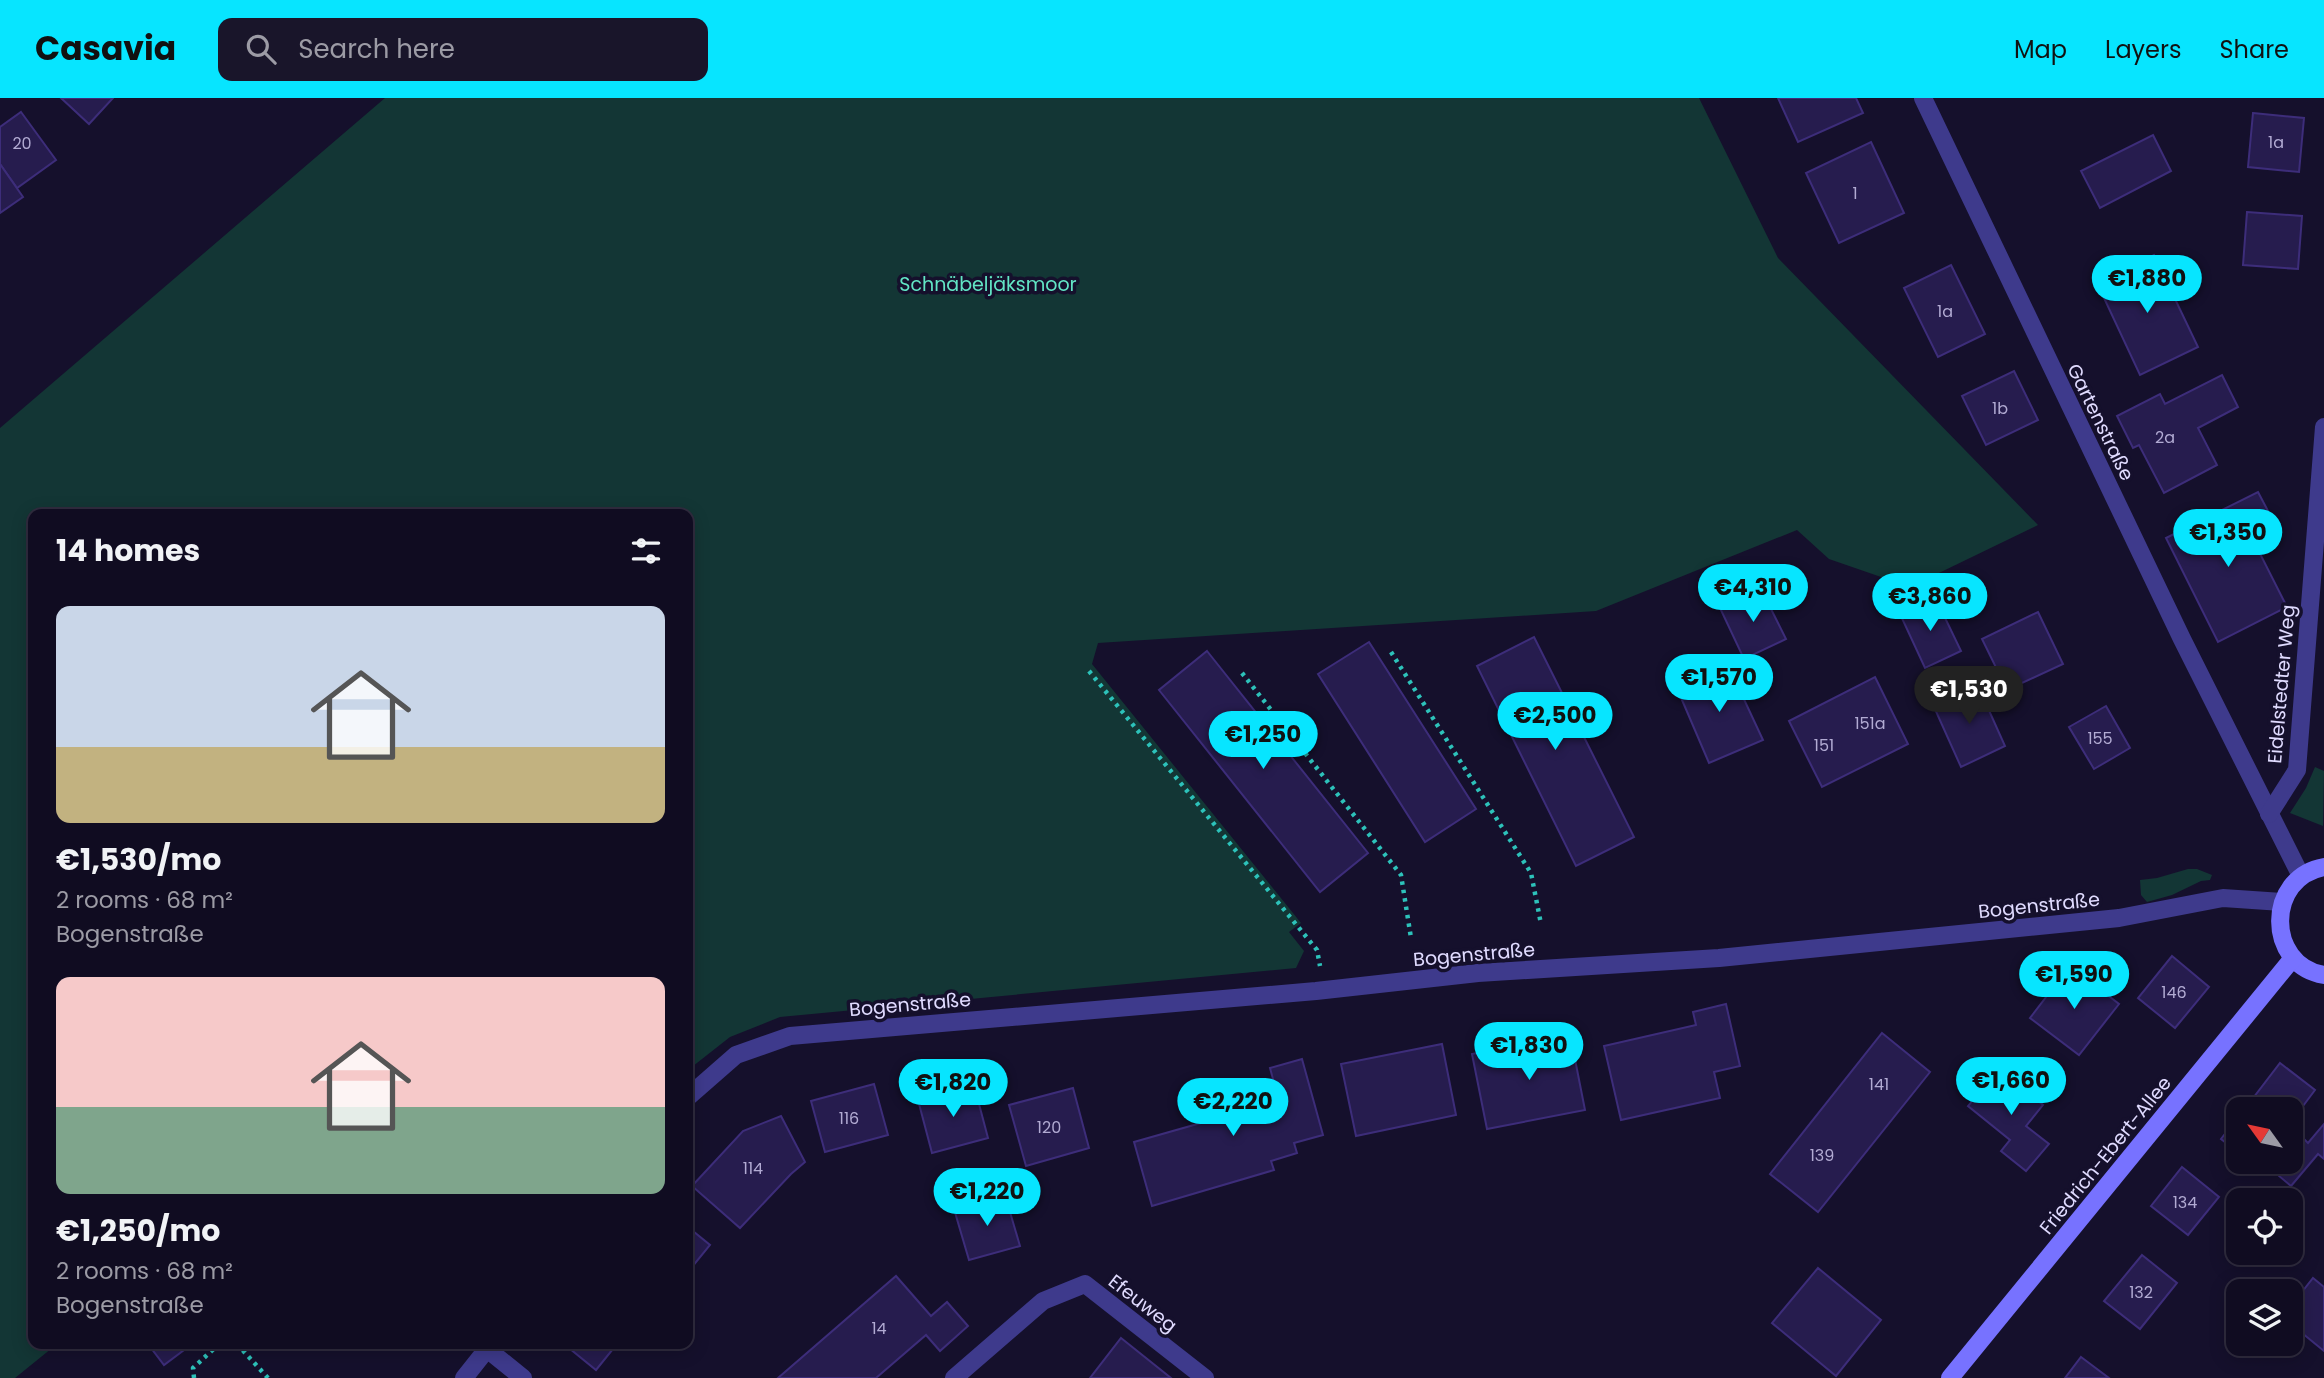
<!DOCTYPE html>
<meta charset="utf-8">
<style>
body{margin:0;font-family:Poppins,sans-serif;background:#19152a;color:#f1f3f6;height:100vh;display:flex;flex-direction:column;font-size:26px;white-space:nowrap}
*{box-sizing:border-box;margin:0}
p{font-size:23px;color:#9c9ba5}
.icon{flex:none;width:38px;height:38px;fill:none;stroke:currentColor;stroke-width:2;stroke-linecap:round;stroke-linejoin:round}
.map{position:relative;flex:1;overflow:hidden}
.sheet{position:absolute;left:28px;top:411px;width:665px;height:840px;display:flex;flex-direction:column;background:#100c21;border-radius:14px;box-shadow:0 4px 18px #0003,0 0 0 2px #302c3f}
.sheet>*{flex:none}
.needle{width:46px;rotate:303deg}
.tools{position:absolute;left:2226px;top:999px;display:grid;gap:14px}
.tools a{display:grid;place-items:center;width:77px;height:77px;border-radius:14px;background:#100c21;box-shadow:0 4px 18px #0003,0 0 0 2px #302c3f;font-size:35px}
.price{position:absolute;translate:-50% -60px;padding:0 16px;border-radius:24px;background:#07e5ff;color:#111;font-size:23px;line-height:46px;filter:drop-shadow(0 2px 4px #0008)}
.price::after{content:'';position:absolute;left:50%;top:42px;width:21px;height:16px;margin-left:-10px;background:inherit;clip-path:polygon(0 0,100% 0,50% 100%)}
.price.current{background:#222;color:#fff}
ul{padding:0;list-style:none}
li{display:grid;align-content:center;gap:14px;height:371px;padding:0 28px}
li span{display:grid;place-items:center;height:217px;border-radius:14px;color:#555}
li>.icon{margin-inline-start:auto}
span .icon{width:126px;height:126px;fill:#fffc;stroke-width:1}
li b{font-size:30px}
h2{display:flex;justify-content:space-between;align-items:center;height:84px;padding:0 28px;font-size:30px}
header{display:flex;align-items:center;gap:42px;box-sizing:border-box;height:98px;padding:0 35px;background:#07e5ff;color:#111}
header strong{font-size:33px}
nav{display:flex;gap:38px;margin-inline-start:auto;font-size:24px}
.search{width:490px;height:63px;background:#19152a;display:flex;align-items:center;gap:18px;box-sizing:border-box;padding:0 24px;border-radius:14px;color:#9c9ba5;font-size:26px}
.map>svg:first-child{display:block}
.green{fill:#133635}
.building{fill:#261c4e;stroke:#3d2d7a;stroke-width:2}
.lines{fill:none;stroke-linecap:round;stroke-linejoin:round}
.path{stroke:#2dc2ba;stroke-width:4.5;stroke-dasharray:3.5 5;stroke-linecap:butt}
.lane{stroke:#3e3a8c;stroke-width:18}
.street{stroke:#3e3a8c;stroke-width:18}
.secondary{stroke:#7772ff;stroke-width:18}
.labels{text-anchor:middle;stroke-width:7;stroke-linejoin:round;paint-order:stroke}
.number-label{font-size:16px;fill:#b2abd3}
.park-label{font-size:19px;fill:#62e5c5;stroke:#15102c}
.street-label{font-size:19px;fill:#e0dbff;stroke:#15102c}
</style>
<header>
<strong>Casavia</strong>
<div class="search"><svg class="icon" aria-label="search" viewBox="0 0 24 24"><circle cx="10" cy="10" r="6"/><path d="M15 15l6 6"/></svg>Search here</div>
<nav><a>Map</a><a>Layers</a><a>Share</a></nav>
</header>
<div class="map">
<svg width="2324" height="1280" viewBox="0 0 2324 1280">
<rect width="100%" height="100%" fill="#15102c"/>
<g class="green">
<path d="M385,0H1699L1778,160L2038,427L1910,489L1829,461L1797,432L1596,513L1098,545L1092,566L1301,825L1289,834L1304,853L1296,870L780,919L730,939L688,972V416H33V1246H57L15,1280H0V330Z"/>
<path d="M2315,669L2324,673L2323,728L2290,715L2306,690Z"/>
<path d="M2188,771H2197L2212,777L2210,782L2201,783L2172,797L2147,804L2141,797L2140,782L2157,780Z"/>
</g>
<g class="building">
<path d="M61,0H113L89,26Z"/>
<path d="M1778,0H1856L1863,15L1798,44Z"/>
<path d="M21,14L56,62L17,90L0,66V29Z"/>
<path d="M2253,15L2304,20L2299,74L2248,69Z"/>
<path d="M2153,37L2171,73L2100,110L2081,73Z"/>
<path d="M1871,44L1904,115L1839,145L1806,75Z"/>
<path d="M0,66L23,99L0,115Z"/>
<path d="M2247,114L2302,118L2298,171L2243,167Z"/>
<path d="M2154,157L2198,249L2140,277L2097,185Z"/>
<path d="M1951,167L1985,236L1938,259L1904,190Z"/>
<path d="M2014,273L2038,322L1986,347L1962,298Z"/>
<path d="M2222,277L2238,309L2198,330L2217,367L2164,395L2139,347L2133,350L2117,318L2160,296L2165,306Z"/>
<path d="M2258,394L2268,413L2244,424L2287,509L2218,544L2166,440Z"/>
<path d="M1761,491L1786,541L1744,561L1720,510Z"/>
<path d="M1935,499L1961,553L1925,570L1900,516Z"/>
<path d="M2038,514L2063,566L2007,592L1982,541Z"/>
<path d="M1534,539L1634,739L1576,768L1477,568Z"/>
<path d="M1369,544L1476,711L1425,744L1318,576Z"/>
<path d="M1207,553L1368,755L1320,794L1159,592Z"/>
<path d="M1728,567L1763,642L1709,665L1676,588Z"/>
<path d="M1875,579L1908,646L1822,689L1789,623Z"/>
<path d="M1978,588L2005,648L1961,669L1934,609Z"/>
<path d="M2106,608L2130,650L2094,671L2069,629Z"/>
<path d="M2172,858L2209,889L2175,930L2138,900Z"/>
<path d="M2070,868L2119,906L2079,957L2030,920Z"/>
<path d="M1726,906L1740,968L1714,974L1720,1000L1621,1022L1604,948L1696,927L1693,914Z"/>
<path d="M1882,935L1930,974L1818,1114L1770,1076Z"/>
<path d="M1570,936L1585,1012L1487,1031L1472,956Z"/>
<path d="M1442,946L1456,1017L1356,1038L1341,966Z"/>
<path d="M1302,961L1323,1037L1294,1045L1297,1055L1271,1063L1274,1072L1152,1108L1134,1044L1222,1019L1218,1006L1245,999L1243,990L1273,981L1270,970Z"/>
<path d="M2280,965L2315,992L2291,1024V1012H2244Z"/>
<path d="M1999,970L2043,1007L2026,1028L2049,1046L2026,1073L2001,1053L2010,1042L1968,1008Z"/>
<path d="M874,986L888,1037L825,1054L811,1003Z"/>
<path d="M974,987L988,1040L932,1055L918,1002Z"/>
<path d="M1073,990L1089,1050L1026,1068L1009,1007Z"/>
<path d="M781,1018L805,1064L791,1076L740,1130L692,1088L743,1033Z"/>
<path d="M2238,1019V1054L2221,1041Z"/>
<path d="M2324,1026V1061L2318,1056L2291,1088L2272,1072L2279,1064H2291V1051L2301,1038L2308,1045Z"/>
<path d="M2182,1069L2219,1099L2188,1137L2151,1108Z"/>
<path d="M1005,1097L1020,1148L969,1162L954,1111Z"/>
<path d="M688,1129L710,1147L688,1174Z"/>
<path d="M2142,1157L2177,1185L2140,1231L2104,1203Z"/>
<path d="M1818,1170L1881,1222L1836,1278L1772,1225Z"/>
<path d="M896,1178L931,1218L947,1204L968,1228L940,1253L926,1237L876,1280H778Z"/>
<path d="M2313,1180L2324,1189V1253L2291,1226V1208Z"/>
<path d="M1121,1240L1171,1280H1090Z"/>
<path d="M148,1246H192L164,1267Z"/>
<path d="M564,1246H617L596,1272Z"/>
<path d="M2081,1259L2109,1280H2065Z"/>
</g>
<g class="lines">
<g class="path">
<path d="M1391,554L1531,775L1541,826"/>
<path d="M1089,573L1317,852L1320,868"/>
<path d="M1242,575L1401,777L1411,840"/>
<path d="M237,1246L268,1280"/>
<path d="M194,1280L193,1270L219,1246H222"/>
</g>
<path class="lane" d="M954,1280L1043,1203L1085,1186L1205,1280"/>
<g class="street">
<path d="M1923,0L2182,541L2301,778"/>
<path d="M2269,716L2297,672L2324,329"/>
<path d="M688,999L736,957L790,938L1316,893L1478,875L1719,860L2119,820L2223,800L2282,804"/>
<path d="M487,1251L523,1280"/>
<path d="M464,1280L491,1246"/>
</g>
<g class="secondary">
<path d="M2324,769C2266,779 2265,867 2324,877"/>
<path d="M1950,1280L2293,860"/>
</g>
</g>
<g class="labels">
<g class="number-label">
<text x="2276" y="50">1a</text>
<text x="22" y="51">20</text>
<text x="1855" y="101">1</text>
<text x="1945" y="219">1a</text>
<text x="2000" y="316">1b</text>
<text x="2165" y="345">2a</text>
<text x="1870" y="631">151a</text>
<text x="2100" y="646">155</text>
<text x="1824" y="653">151</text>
<text x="2174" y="900">146</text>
<text x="1879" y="992">141</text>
<text x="849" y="1026">116</text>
<text x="1049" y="1035">120</text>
<text x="1822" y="1063">139</text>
<text x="753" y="1076">114</text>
<text x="2185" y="1110">134</text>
<text x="2141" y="1200">132</text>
<text x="879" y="1236">14</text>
</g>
<g class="park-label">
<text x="988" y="193">Schnäbeljäksmoor</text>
</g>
<g class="street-label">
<text transform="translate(2101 324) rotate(64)" y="7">Gartenstraße</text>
<text transform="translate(2281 586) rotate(-85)" y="7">Eidelstedter Weg</text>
<text transform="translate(2039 807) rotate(-6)" y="7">Bogenstraße</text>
<text transform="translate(1474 856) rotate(-5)" y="7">Bogenstraße</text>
<text transform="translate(910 906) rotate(-5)" y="7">Bogenstraße</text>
<text transform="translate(2105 1057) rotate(-51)" y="7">Friedrich-Ebert-Allee</text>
<text transform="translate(1143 1205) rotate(38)" y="7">Efeuweg</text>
</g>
</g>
</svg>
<div class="tools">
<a><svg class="needle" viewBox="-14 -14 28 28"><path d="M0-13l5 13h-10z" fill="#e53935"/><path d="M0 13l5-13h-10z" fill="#9c9ba5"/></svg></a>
<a><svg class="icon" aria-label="locate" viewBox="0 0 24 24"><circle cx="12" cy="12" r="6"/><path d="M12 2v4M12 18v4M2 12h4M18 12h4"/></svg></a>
<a><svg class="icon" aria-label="layers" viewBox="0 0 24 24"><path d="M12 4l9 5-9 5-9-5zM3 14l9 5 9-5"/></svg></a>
</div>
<b class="price" style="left:2147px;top:217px">€1,880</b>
<b class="price" style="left:2228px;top:471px">€1,350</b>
<b class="price" style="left:1753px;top:526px">€4,310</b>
<b class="price" style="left:1930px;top:535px">€3,860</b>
<b class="price" style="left:1719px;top:616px">€1,570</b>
<b class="price current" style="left:1969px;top:628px">€1,530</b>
<b class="price" style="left:1555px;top:654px">€2,500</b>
<b class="price" style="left:1263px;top:673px">€1,250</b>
<b class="price" style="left:2074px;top:913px">€1,590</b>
<b class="price" style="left:1529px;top:984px">€1,830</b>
<b class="price" style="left:2011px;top:1019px">€1,660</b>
<b class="price" style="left:953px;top:1021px">€1,820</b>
<b class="price" style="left:1233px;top:1040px">€2,220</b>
<b class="price" style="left:987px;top:1130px">€1,220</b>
<section class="sheet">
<h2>14 homes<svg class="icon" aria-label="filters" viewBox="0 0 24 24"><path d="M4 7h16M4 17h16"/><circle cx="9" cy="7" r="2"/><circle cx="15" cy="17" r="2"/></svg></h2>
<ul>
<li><span style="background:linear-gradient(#c9d6e8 65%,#c2b280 0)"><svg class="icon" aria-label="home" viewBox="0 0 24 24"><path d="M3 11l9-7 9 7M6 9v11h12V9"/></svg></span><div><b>€1,530/mo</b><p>2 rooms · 68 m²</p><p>Bogenstraße</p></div></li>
<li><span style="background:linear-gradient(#f6c9c9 60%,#7fa58c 0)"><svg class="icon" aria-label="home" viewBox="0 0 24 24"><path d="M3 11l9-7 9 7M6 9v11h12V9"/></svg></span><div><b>€1,250/mo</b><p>2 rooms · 68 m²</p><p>Bogenstraße</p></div></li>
</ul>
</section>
</div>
